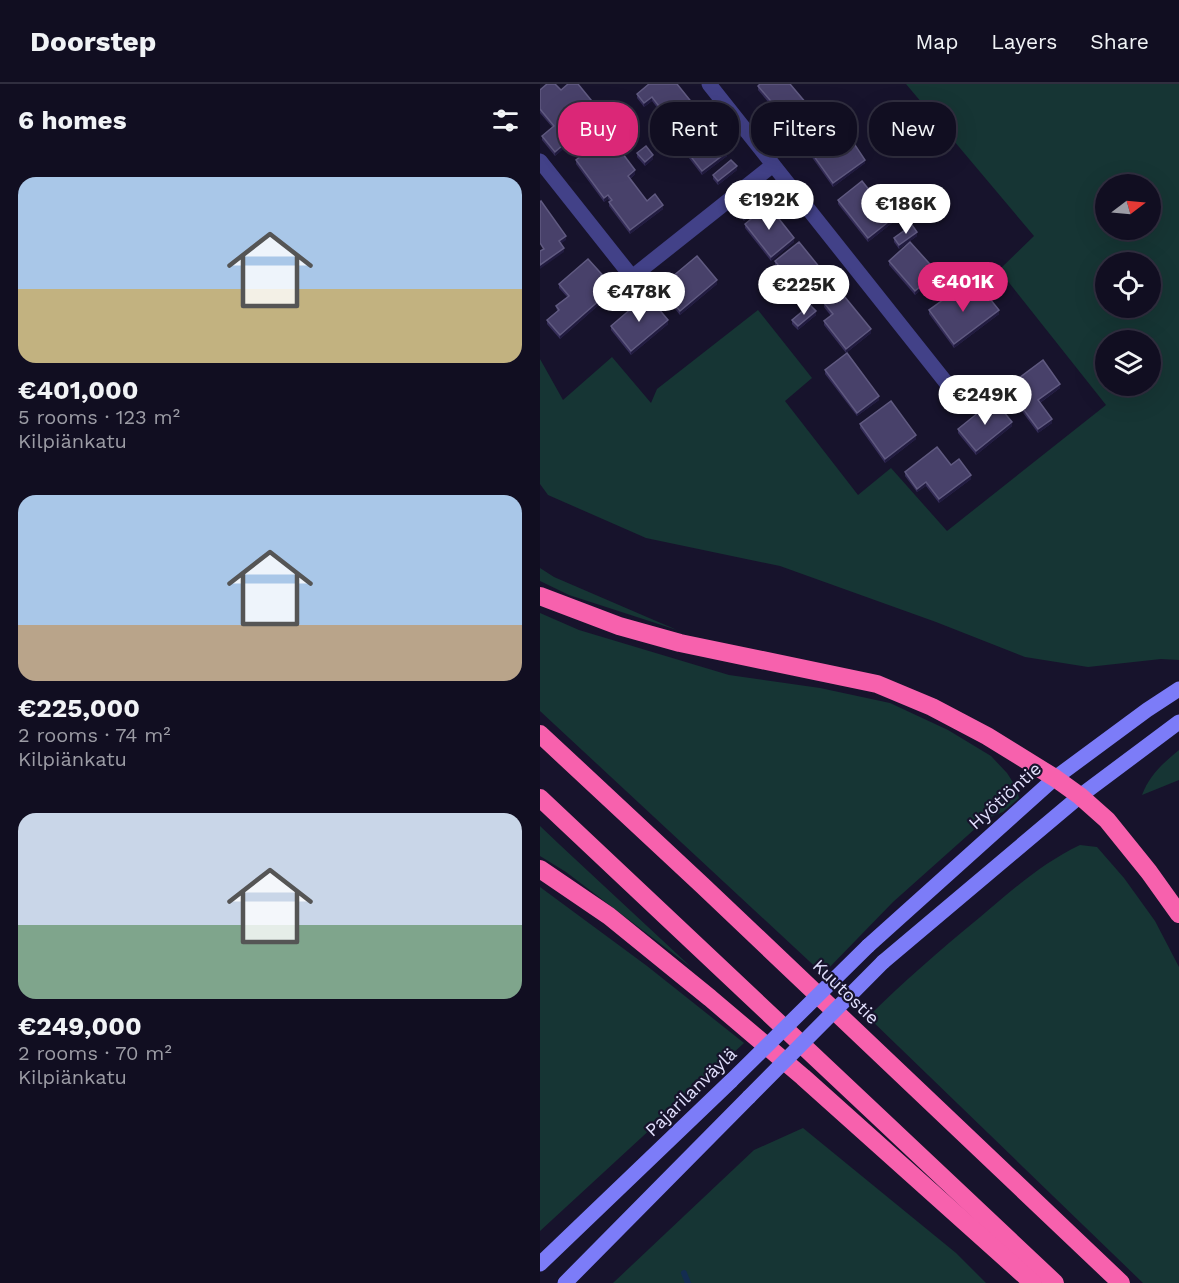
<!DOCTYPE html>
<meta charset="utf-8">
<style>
body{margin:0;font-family:"Work Sans",sans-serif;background:#1a172a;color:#f1f3f6;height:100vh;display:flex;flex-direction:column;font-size:22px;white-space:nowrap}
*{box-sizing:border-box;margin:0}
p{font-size:20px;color:#9c9ca5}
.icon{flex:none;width:33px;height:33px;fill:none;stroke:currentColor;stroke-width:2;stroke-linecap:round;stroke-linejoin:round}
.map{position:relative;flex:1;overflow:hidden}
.panel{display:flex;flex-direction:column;background:#110e21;width:540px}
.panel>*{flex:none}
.guide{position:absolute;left:18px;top:18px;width:531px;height:54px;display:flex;gap:12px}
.needle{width:39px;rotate:74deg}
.tools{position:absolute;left:555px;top:90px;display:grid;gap:12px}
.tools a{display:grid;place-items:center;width:66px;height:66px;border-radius:50%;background:#110e21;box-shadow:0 6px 24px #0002,0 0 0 2px #302e3f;font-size:30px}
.price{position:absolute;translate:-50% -51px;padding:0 14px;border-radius:21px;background:#fff;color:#222;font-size:20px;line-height:39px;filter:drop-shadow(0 2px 3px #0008)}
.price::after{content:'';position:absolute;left:50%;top:36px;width:18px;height:14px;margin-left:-9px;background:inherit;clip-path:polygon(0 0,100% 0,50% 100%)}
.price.current{background:#db2777;color:#fff}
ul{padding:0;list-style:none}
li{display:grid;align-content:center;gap:12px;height:318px;padding:0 18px}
li span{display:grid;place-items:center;height:186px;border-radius:18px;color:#555}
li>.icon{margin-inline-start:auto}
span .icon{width:108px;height:108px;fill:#fffc;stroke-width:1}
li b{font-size:26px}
h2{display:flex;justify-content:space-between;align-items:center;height:72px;padding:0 18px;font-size:26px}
.chip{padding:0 21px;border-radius:24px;background:#110e21;box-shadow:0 6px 24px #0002,0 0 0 2px #302e3f;font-size:21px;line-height:54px}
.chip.current{background:#db2777;color:#fff}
header{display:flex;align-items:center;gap:36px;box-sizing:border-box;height:84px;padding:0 30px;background:#110e21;border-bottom:2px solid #302e3f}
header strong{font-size:28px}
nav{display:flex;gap:33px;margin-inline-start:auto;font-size:21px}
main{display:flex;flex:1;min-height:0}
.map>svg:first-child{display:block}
.green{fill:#163534;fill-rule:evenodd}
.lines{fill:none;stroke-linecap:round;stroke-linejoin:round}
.stream{stroke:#132c50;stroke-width:6}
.street{stroke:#424188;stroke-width:15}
.secondary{stroke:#7c7cf8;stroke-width:15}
.highway{stroke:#f761ad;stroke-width:18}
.secondary-bridge{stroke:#7c7cf8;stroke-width:15}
.wall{fill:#352d58}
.shaded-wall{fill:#211b3f}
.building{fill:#48416a;stroke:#605a81;stroke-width:1.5}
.labels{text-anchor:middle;stroke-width:4.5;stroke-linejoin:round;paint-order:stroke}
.street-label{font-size:18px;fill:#e2e0fd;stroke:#17132c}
</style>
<header>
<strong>Doorstep</strong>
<nav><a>Map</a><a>Layers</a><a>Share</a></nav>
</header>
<main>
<section class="panel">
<h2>6 homes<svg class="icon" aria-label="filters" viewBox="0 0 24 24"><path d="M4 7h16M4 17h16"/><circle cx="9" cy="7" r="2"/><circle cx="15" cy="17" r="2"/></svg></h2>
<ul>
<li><span style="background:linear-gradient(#a9c7e8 60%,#c2b280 0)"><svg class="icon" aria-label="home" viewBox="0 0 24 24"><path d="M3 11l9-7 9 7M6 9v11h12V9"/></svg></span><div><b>€401,000</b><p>5 rooms · 123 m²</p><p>Kilpiänkatu</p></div></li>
<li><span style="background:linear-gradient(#a9c7e8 70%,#b9a48a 0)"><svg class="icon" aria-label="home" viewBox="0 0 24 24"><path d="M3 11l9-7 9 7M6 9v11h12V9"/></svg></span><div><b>€225,000</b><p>2 rooms · 74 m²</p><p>Kilpiänkatu</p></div></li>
<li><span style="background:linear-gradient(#c9d6e8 60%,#7fa58c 0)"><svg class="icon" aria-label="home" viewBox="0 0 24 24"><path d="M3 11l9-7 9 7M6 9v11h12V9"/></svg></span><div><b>€249,000</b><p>2 rooms · 70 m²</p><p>Kilpiänkatu</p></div></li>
</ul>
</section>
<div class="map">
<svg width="639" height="1199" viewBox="0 0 639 1199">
<rect width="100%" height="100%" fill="#17132c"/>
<g class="green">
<path d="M366,0H639V576L621,575L548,583L485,573L396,538L240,482L106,454L8,411L0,400V275L23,316L72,273L111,319L117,305L218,226L272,294L245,317L318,411L351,384L407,447L566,321L459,186L494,152ZM566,100H610V146H566ZM566,178H610V224H566ZM610,256V302H566V256Z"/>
<path d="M0,484L14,493L137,546L29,511L0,497Z"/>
<path d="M0,529L39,546L189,591L280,604L350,619L408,646L451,672L467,689L476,703L479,714L463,728L446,735L353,818L283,890L0,627Z"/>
<path d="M639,666V696L602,711C609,692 623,679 639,666Z"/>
<path d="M0,742L20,761L151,883L26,788L0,772Z"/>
<path d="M540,761L557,763L584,794L615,837L639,883V1199H603L328,933C363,898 400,866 439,834C471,807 502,779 540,761Z"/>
<path d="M0,803L107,882L204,959L0,1147Z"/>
<path d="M263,1044L416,1169L446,1199H73L214,1066Z"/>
</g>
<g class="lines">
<path class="stream" d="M144,1189L148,1199"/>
<g class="street">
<path d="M169,0L408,301"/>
<path d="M0,77L92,193L233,81"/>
</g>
<g class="secondary">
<path d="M328,862L515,694L607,626L639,605"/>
<path d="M343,878L540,712L639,638"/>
<path d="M0,1180L191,997"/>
<path d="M25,1199L209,1013"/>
</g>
<g class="highway">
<path d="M0,512L79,542L140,559L337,600L392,623L447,652L515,694L540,712L567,736L609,788L639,830"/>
<path d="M0,650L162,801L581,1199"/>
<path d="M0,714L515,1199"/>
<path d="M0,785L69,832L170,914L263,993L493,1199"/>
</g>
<g class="secondary-bridge">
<path d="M191,997L328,862"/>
<path d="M209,1013L343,878"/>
</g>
</g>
<g class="wall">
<path d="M218,2L266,23L246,39L218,6Z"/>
<path d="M0,6H21L51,20L32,36L40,50L15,72L2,56V52L12,43L0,29Z"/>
<path d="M97,10L153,24L131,42L112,17L104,23L97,14Z"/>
<path d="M303,50L298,53L307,67L325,79L293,103L266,65V61Z"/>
<path d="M135,52L187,72L162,91L135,56Z"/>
<path d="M97,69L113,75L105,82L97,73Z"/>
<path d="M74,70L95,90L90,95L107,117L123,125L90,150L69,122V118L70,117L68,115L64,118L36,80V76Z"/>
<path d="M197,86L178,101L173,95V91Z"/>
<path d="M298,116L352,139L328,158L298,120Z"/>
<path d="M223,121L204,137L198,129V125Z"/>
<path d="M205,140L254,158L231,177L205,144Z"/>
<path d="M377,152L359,165L354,158V154Z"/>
<path d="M235,177L285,194L279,199L285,210L271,222L276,231L258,246L252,240V236L263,227L245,205V201L248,198L235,181Z"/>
<path d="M349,177L397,192L375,211L349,181Z"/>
<path d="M19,200H67L57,209L62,218L20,255L7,240V236L17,227L16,222L27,213L19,204Z"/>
<path d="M177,200L140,231L120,207V203Z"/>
<path d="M430,215L459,230L414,264L389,230V226Z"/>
<path d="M284,219L331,249L306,269L284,241V237L291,232L284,223Z"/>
<path d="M128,240L91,271L71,246V242Z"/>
<path d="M285,286L339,316L317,332L285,290Z"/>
<path d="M467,303L520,304L500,319L512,339L498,349L467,307Z"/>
<path d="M320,340L376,355L345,379L320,344Z"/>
<path d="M472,342L436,371L418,349V345Z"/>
<path d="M411,381L431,395L399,419L386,402L377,408L365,392V388Z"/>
</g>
<g class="shaded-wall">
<path d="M112,13V17L104,23V19Z"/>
<path d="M51,16V20L30,38V34Z"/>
<path d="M266,19V23L246,39V35Z"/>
<path d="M153,20V24L131,42V38Z"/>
<path d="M40,46V50L15,72V68Z"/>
<path d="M303,46V50L296,55V51Z"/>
<path d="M187,68V72L162,91V87Z"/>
<path d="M113,71V75L105,82V78Z"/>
<path d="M325,76V79L293,103V99Z"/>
<path d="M197,82V86L178,101V97Z"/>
<path d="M95,86V90L88,96V92Z"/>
<path d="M68,111V115L64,118V114Z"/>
<path d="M223,117V121L204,137V133Z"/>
<path d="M123,121V125L90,150V146Z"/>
<path d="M352,135V139L328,158V154Z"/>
<path d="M377,148V152L359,165V161Z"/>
<path d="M26,152V156L19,161V157Z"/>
<path d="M254,154V158L231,177V173Z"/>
<path d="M24,164V168L0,185V181Z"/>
<path d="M397,188V192L375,211V207Z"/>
<path d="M285,190V194L277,200V196Z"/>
<path d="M67,196V200L55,210V206Z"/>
<path d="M177,196V200L140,231V227Z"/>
<path d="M285,206V210L264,227V224Z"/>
<path d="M62,214V218L20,255V251Z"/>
<path d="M459,226V230L414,264V260Z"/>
<path d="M276,227V231L258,246V242Z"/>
<path d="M128,236V240L91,271V267Z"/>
<path d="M331,245V249L306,269V265Z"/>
<path d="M520,300V304L498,320V316Z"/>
<path d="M339,312V316L317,332V329Z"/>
<path d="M512,335V339L498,349V345Z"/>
<path d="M472,338V342L436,371V367Z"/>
<path d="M376,351V355L345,379V375Z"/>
<path d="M431,391V395L399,419V415Z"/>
<path d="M386,398V402L377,408V405Z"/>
</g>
<g class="building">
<path d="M7,0H15L21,6L28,0H38L51,16L30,34L40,46L15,68L2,52L14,42L0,25V6Z"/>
<path d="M109,0H137L153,20L131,38L112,13L104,19L97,10Z"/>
<path d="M220,0H250L266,19L246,35L218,2Z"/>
<path d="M160,33L187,68L162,87L135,52Z"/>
<path d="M297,38L303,46L296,51L307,67L315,61L325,76L293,99L266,61Z"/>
<path d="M63,55L74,70L80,66L95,86L88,92L107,117L115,110L123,121L90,146L69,118L72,116L68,111L64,114L36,76Z"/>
<path d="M106,62L113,71L105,78L97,69Z"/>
<path d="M191,76L197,82L178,97L173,91Z"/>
<path d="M322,97L352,135L328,154L298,116Z"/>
<path d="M218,110L223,117L204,133L198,125Z"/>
<path d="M1,117L26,152L19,157L24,164L0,181V167L4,165L0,159V118Z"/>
<path d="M228,121L254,154L231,173L205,140Z"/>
<path d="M372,141L377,148L359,161L354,154Z"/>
<path d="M259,158L285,190L277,196L285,206L264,224L245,201L250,196L235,177Z"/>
<path d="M370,158L397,188L375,207L349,177Z"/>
<path d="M157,172L177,196L140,227L120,203Z"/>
<path d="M48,175L67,196L55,206L62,214L20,251L7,236L19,226L16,222L29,212L19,200Z"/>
<path d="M421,203L430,215L442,205L459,226L414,260L389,226Z"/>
<path d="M300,207L331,245L306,265L284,237L293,230L284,219Z"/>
<path d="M107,211L128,236L91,267L71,242Z"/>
<path d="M270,221L276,227L258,242L252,236Z"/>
<path d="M307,269L339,312L317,329L285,286Z"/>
<path d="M503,276L520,300L498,316L512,335L498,345L467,303Z"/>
<path d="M454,316L472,338L436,367L418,345Z"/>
<path d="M351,317L376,351L345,375L320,340Z"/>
<path d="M397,363L411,381L419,375L431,391L399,415L386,398L377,405L365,388Z"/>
</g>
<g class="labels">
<g class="street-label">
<text transform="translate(465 712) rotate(-42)" y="6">Hyötiöntie</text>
<text transform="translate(306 908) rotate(44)" y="6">Kuutostie</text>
<text transform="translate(151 1008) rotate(-44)" y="6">Pajarilanväylä</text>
</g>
</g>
</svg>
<div class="tools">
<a><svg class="needle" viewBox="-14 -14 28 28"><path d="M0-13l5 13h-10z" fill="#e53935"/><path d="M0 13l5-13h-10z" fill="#9c9ca5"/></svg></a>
<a><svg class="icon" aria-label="locate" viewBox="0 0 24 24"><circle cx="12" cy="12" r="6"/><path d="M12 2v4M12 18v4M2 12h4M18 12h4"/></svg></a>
<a><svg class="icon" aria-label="layers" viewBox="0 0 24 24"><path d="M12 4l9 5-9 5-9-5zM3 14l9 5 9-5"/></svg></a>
</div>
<b class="price" style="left:229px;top:147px">€192K</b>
<b class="price" style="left:366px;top:151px">€186K</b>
<b class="price current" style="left:423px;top:229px">€401K</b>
<b class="price" style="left:264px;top:232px">€225K</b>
<b class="price" style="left:99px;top:239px">€478K</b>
<b class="price" style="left:445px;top:342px">€249K</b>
<div class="guide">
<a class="chip current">Buy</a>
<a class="chip">Rent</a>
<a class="chip">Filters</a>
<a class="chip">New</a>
</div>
</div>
</main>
